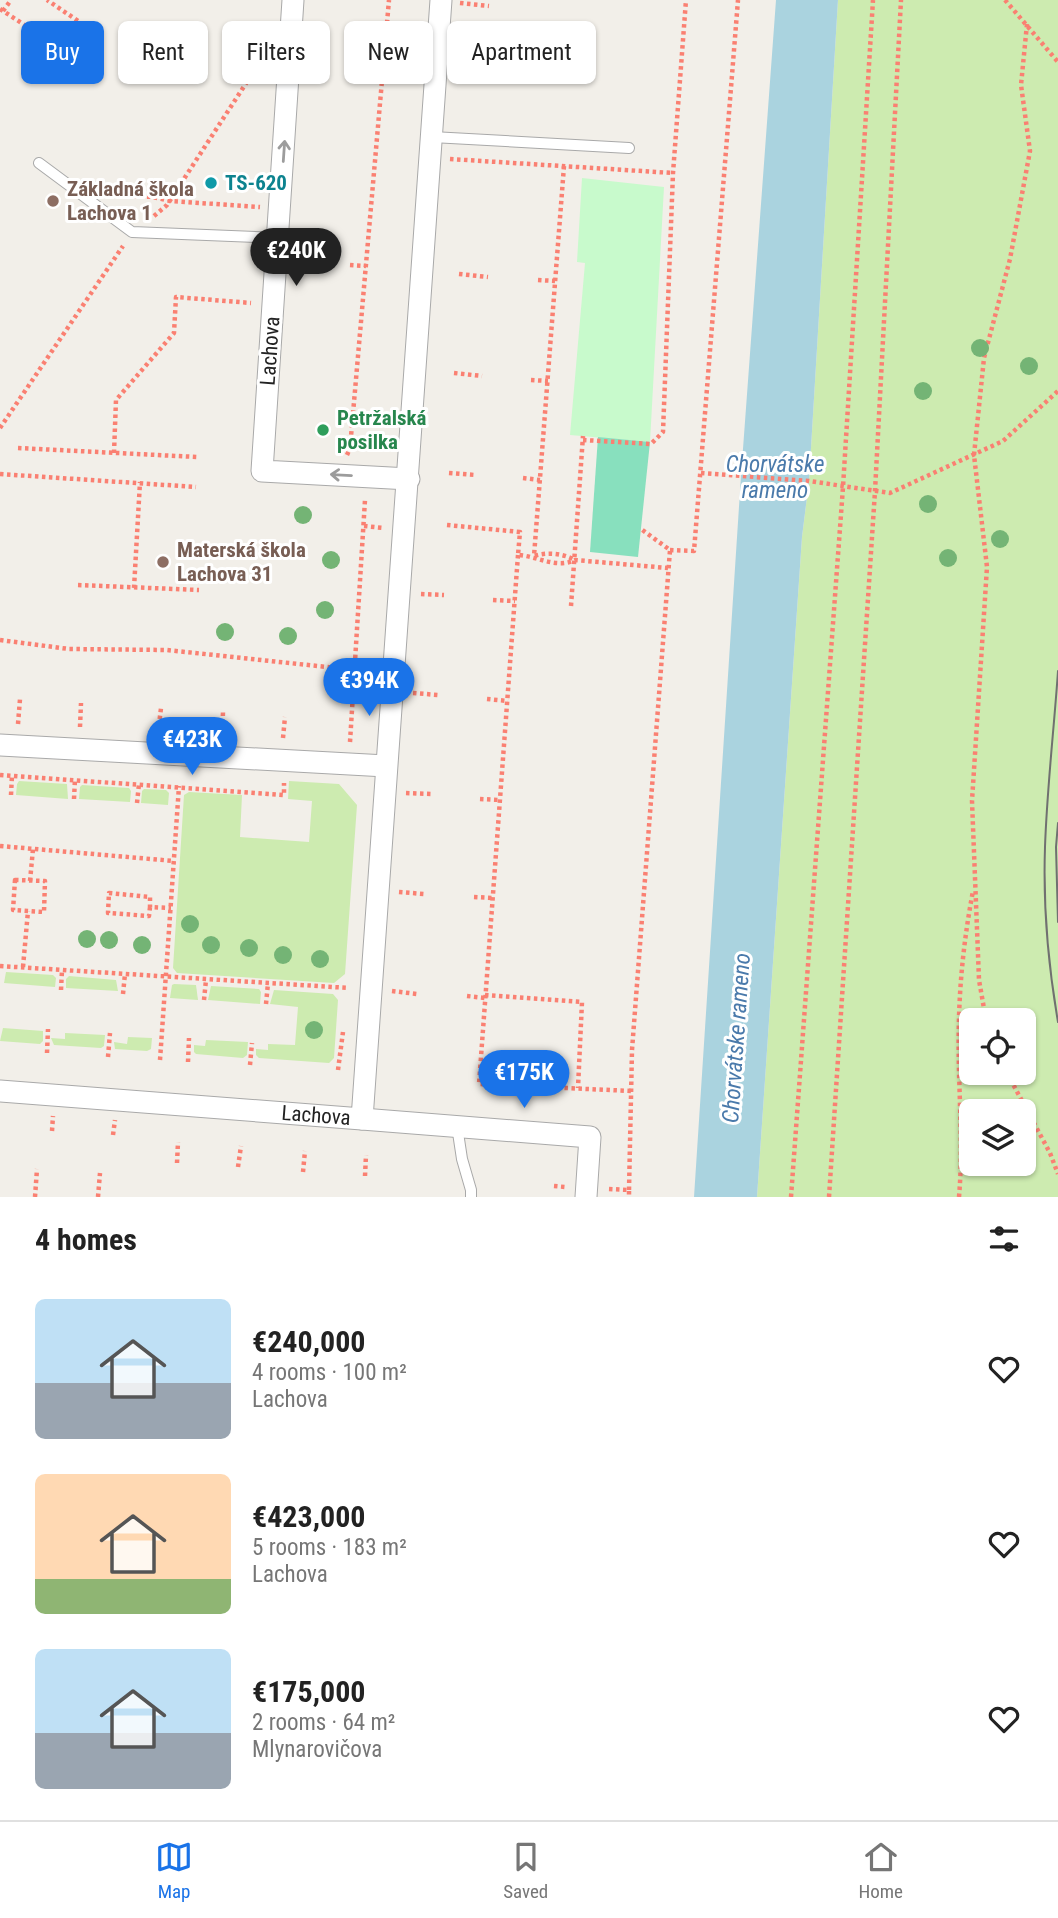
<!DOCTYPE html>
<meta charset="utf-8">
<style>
body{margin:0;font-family:"Roboto Condensed",sans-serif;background:#f2f2f2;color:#222;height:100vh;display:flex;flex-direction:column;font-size:26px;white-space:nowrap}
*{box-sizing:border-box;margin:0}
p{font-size:23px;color:#767676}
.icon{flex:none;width:38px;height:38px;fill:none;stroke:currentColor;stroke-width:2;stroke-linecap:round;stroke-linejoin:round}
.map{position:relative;height:1197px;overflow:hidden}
.details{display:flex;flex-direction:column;background:#fff;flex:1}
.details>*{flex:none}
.top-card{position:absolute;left:21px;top:21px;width:700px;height:63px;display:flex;gap:14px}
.tools{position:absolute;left:959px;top:1008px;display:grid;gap:14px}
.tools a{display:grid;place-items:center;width:77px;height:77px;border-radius:10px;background:#fff;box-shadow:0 2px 5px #0004;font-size:35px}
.price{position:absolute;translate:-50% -60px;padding:0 16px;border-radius:24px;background:#1a73e8;color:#fff;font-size:23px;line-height:46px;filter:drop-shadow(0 2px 4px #0008)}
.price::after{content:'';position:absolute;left:50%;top:42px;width:21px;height:16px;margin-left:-10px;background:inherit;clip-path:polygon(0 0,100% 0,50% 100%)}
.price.active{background:#222;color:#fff}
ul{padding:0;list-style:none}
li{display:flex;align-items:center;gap:21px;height:175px;padding:0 35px}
li span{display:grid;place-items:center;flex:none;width:196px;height:140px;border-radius:10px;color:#555}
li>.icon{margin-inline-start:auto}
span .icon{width:84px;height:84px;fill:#fffc;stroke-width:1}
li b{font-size:30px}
h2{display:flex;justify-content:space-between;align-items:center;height:84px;padding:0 35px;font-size:30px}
.tag{padding:0 24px;border-radius:10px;background:#fff;box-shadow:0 2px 5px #0004;font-size:24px;line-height:63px}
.tag.active{background:#1a73e8;color:#fff}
.dock{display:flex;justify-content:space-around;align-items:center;height:98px;border-top:2px solid #e0e0e0;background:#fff;font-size:19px;color:#767676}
.dock a{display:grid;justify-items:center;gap:4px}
.dock .active{color:#1a73e8}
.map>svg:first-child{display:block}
.grass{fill:#cdebb0;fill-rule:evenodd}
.park{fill:#c8facc}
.pitch{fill:#88e0be}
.water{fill:#aad3df}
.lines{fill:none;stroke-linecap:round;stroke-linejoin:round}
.lane-casing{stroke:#a9a9a9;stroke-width:12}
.street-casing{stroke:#a9a9a9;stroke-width:23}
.path{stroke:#fa8072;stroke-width:4.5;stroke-dasharray:3.5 3.5;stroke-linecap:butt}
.lane{stroke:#fff;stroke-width:10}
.street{stroke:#fff;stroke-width:21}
.tram{stroke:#707070;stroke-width:2}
.tree{fill:#74b475}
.oneway{stroke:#9c9c9c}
.culture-dot{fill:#0f9aa8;stroke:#fff;stroke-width:2.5}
.education-dot{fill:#8d6e63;stroke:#fff;stroke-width:2.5}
.leisure-dot{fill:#2e9e5b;stroke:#fff;stroke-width:2.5}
.labels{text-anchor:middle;stroke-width:6;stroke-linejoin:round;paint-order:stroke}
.culture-label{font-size:21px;font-weight:bold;fill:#0d838f;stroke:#fff;text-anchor:start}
.education-label{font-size:21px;font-weight:bold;fill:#785e54;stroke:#fff;text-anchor:start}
.street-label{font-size:21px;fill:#222;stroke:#fff}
.leisure-label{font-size:21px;font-weight:bold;fill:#27864d;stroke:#fff;text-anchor:start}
.water-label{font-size:23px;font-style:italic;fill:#4a7aab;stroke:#fff}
</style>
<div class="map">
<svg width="1058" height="1197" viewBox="0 0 1058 1197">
<rect width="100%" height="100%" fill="#f2efe9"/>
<g class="grass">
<path d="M838,0H1058V1197H757L802,537L809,481ZM971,1020H1024V1073H971ZM971,1111H1024V1164H971Z"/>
<path d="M19,781L67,784L68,799L16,795L17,784Z"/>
<path d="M289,781L339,784L357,805L345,974L334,983L177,973L173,968L184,795L189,792L242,795L240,837L309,842L312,801L288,799Z"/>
<path d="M82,785L129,788L131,791L130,802L79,799L80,787Z"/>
<path d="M144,789L166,790L169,793L168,805L141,803L142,791Z"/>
<path d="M6,972L53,975L56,978L55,987L4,983Z"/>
<path d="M69,976L116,980L118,991L66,988V979Z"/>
<path d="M174,984L196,985L198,1000L170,998L172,985Z"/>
<path d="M211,986L259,989L261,992L260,1004L208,1000Z"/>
<path d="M274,990L333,994L338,1000L334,1058L329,1063L259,1058L256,1055V1049L268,1050V1044L295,1045L298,1007L270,1004Z"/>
<path d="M3,1028L43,1031V1041L40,1044L0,1041Z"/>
<path d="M65,1033L105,1035L104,1046L101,1048L54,1045L51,1038L65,1039Z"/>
<path d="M128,1037L152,1038L151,1049L147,1051L115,1049L114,1042L127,1044Z"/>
<path d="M206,1040L248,1042L247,1055L243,1058L196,1054L194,1052V1045L205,1046Z"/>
</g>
<path class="park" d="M582,178L664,187L650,442L570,435L585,263L577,262Z"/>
<path class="pitch" d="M598,437L650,442L638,557L590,552Z"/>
<path class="water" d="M776,0H838L809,481L802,537L757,1197H694L741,476Z"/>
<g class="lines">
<g class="lane-casing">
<g id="lane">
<path d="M432,137L629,148"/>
<path d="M39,163L132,232L278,238"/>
<path d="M457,1126L462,1159L471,1190V1197"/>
</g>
</g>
<g class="street-casing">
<g id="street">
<path d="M293,0L262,471L409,479"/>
<path d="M0,745L386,766"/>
<path id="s1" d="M0,1091L362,1119L441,0"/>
<path d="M362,1119L590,1137L586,1197"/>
</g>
</g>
<g class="path">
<path d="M1005,0L1058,62"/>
<path d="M460,3L489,6"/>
<path d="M0,9L72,56L90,29L47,0"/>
<path d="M3,11L11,0"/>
<path d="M450,159L673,173"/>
<path d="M564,166L534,556C547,552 562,553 575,560"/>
<path d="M112,195L153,197L170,201L260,207"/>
<path d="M154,216L167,205L267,51"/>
<path d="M350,265L366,266"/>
<path d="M459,274L488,277"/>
<path d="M538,280L555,281"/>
<path d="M454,373L482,376"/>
<path d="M531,380L548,381"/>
<path d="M0,428L123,246"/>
<path d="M583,440L651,444L663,432L673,173L686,0"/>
<path d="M18,448L197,457"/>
<path d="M114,453L116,400L174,333L176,297L251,303"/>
<path d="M347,455L350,448L389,0"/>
<path d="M449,473L475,475"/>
<path d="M701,473L809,481L890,493L1003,441L1058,391"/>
<path d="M0,474L196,487"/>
<path d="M523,478L540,480"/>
<path d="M447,525L520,532L518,555C537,556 556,569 575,560L668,568"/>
<path d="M364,526L384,528"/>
<path d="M670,550L694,551L738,0"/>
<path d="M518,555L479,1084L631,1091"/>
<path d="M78,585L199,590"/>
<path d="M134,588L140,482"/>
<path d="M421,594L444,595"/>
<path d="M493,600L515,601"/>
<path d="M571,606L583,436"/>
<path d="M0,640L69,649L167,650L355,670"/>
<path d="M413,693L438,695"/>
<path d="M487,699L508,701"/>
<path d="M18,724L20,699"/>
<path d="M80,727L81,703"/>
<path d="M158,733L161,708"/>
<path d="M222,737L223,712"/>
<path d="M283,738L285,717"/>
<path d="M350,742L365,500"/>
<path d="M0,775L284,795V783"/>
<path d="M406,793L431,794"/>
<path d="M11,795L12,775"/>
<path d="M74,799L75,779"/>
<path d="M480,799L500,800"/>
<path d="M137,803L139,784"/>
<path d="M0,846L174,861"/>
<path d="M15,880L45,881L44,912L13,910Z"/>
<path d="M30,881L33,849"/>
<path d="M399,892L424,894"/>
<path d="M474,897L493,898"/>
<path d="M150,907L149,916L108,913L109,893L150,897V907L171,908"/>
<path d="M0,966L349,988"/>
<path d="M23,967L28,911"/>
<path d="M61,990L62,970"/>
<path d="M392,991L417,994"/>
<path d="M123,994L125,974"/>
<path d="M485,995L582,1002L578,1088"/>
<path d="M467,996L485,998"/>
<path d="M204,1000L206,980"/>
<path d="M266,1004L268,983"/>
<path d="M986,1020L979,980L972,801L987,567L974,455L984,358L1010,259L1030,151L1021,85L1027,24"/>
<path d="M47,1053L48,1029"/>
<path d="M108,1057L110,1033"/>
<path d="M160,1060L179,786"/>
<path d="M188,1062L189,1038"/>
<path d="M250,1065L252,1043"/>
<path d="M338,1070L343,1032"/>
<path d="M1007,1073L1050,1153L1058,1174"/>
<path d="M52,1131L53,1116"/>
<path d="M113,1135L115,1120"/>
<path d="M177,1163L178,1142"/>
<path d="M238,1167L241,1146"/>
<path d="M303,1172L305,1151"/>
<path d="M365,1176L366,1155"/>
<path d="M554,1186L565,1187"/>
<path d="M609,1189L629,1190V1197"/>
<path d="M629,1190L632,1050L670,550L641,529"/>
<path d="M35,1197L37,1169"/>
<path d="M98,1197L100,1173"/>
<path d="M791,1197L843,487L873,0"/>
<path d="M829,1197L875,491L901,0"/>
<path d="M959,1197C964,1138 957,1079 959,1019C960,976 965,933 973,891"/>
</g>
<use href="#lane" class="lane"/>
<use href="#street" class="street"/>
<g class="tram">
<path d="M1058,671C1054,729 1047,788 1045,847C1043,905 1048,964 1058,1022"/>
<path d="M1058,823L1056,847L1058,922"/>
</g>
</g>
<g class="tree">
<circle cx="980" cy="348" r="9"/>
<circle cx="1029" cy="366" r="9"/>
<circle cx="923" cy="391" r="9"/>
<circle cx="928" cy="504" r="9"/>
<circle cx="303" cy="515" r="9"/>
<circle cx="1000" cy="539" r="9"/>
<circle cx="948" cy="558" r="9"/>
<circle cx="331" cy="560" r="9"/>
<circle cx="325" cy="610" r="9"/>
<circle cx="225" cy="632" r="9"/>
<circle cx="288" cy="636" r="9"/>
<circle cx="190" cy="924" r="9"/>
<circle cx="87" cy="939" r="9"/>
<circle cx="109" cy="940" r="9"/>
<circle cx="142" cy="945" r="9"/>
<circle cx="211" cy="945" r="9"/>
<circle cx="249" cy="948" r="9"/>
<circle cx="283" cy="955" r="9"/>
<circle cx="320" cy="959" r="9"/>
<circle cx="314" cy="1030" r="9"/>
</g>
<defs><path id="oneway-shaft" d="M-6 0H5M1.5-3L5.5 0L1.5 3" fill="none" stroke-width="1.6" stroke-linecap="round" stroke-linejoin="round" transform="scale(1.75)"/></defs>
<g class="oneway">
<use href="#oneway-shaft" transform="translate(284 151) rotate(-86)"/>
<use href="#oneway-shaft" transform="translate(341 475) rotate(-177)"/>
</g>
<circle class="culture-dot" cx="211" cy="183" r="7"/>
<g class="education-dot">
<circle cx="53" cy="201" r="7"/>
<circle cx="163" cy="562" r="7"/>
</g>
<circle class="leisure-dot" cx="323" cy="430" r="7"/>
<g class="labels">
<g class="culture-label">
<text x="225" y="190">TS-620</text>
</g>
<g class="education-label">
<text x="67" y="196">Základná škola<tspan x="67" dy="24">Lachova 1</tspan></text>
<text x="177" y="557">Materská škola<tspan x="177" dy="24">Lachova 31</tspan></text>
</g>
<g class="street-label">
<text transform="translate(270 351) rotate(-86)" y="7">Lachova</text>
<text dy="7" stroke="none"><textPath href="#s1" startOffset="317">Lachova</textPath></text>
</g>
<g class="leisure-label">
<text x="337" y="425">Petržalská<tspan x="337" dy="24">posilka</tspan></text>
</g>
<g class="water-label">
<text x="775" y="472">Chorvátske<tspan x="775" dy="26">rameno</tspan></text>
<text transform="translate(736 1038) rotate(-86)" y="8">Chorvátske rameno</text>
</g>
</g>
</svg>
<div class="tools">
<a><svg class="icon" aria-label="locate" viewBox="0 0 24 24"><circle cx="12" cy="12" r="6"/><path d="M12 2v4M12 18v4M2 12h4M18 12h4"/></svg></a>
<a><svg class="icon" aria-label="layers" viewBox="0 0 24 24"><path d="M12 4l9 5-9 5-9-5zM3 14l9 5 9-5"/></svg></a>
</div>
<b class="price active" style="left:296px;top:288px">€240K</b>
<b class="price" style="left:369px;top:718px">€394K</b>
<b class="price" style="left:192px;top:777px">€423K</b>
<b class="price" style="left:524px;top:1110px">€175K</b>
<div class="top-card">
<a class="tag active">Buy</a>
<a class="tag">Rent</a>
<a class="tag">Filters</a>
<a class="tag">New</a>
<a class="tag">Apartment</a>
</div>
</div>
<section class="details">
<h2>4 homes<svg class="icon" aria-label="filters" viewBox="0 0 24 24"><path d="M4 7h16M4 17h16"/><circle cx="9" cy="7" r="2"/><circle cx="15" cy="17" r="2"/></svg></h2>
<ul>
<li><span style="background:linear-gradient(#bfe0f5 60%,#9aa5b1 0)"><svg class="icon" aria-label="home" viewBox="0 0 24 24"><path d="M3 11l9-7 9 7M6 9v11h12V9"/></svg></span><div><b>€240,000</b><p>4 rooms · 100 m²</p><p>Lachova</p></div><svg class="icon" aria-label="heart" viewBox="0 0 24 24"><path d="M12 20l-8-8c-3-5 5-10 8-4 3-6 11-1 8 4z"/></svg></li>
<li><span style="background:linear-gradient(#ffd9b3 75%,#8fb573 0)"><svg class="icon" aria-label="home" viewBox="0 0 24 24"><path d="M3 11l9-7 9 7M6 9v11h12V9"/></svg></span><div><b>€423,000</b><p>5 rooms · 183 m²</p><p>Lachova</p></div><svg class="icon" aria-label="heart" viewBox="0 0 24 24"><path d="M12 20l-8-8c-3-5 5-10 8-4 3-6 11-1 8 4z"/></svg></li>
<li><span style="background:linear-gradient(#bfe0f5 60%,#9aa5b1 0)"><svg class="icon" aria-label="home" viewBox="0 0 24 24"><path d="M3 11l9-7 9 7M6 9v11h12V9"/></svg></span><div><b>€175,000</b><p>2 rooms · 64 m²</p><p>Mlynarovičova</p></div><svg class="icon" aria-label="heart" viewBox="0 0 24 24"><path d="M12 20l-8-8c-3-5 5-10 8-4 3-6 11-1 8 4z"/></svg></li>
</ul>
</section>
<nav class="dock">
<a class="active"><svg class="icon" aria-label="map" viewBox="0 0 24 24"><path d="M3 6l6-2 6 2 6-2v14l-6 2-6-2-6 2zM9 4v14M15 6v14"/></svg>Map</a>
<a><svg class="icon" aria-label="saved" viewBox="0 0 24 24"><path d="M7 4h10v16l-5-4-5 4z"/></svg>Saved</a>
<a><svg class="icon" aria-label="home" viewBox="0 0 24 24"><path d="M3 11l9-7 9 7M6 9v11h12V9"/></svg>Home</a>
</nav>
